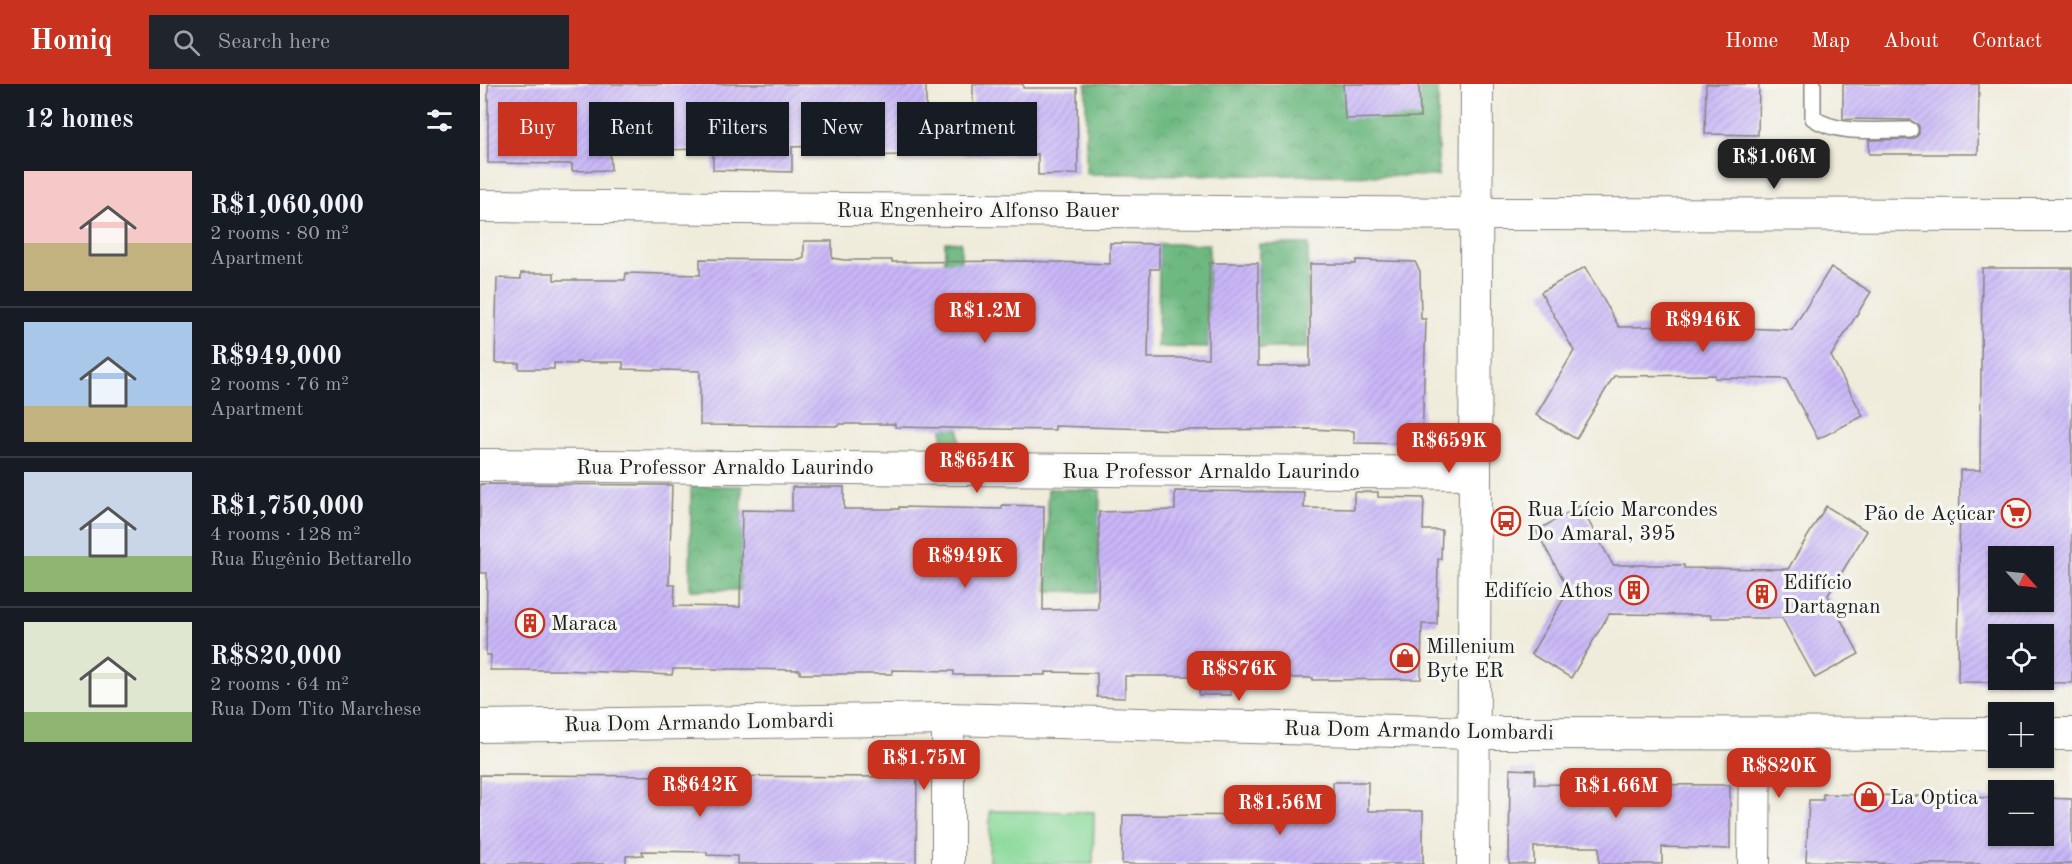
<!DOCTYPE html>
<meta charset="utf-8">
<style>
body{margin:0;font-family:"Old Standard TT",serif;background:#20242c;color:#f1f3f6;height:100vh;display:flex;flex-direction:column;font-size:22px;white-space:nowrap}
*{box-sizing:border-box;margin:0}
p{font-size:20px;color:#9ea1a6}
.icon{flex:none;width:33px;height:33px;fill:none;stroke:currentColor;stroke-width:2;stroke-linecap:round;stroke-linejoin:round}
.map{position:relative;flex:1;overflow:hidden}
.panel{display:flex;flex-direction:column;background:#171b24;width:480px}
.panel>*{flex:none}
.guide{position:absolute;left:18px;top:18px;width:570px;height:54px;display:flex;gap:12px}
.needle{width:39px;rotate:117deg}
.fabs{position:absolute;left:1508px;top:462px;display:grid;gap:12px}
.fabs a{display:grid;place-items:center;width:66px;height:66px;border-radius:0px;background:#171b24;box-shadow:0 2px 4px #0004;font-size:30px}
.price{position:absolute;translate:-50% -51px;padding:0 14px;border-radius:12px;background:#c8321e;color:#fff;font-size:20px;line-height:39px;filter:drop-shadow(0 2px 3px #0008)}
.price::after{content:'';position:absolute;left:50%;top:36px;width:18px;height:14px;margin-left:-9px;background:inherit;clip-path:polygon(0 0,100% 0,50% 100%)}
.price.current{background:#222;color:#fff}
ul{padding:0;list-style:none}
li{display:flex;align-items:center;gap:18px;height:150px;padding:0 24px}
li+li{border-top:2px solid #363941}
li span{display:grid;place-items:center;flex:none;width:168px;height:120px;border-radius:0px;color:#555}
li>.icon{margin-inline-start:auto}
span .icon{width:72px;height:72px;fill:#fffc;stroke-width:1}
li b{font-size:26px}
h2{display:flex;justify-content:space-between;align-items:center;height:72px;padding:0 24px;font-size:26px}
.pill{padding:0 21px;border-radius:0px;background:#171b24;box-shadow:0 2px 4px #0004;font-size:21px;line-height:54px}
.pill.current{background:#c8321e;color:#fff}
header{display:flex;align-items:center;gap:36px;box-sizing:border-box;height:84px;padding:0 30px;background:#c8321e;color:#fff}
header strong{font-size:28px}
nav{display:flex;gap:33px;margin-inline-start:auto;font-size:21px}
.search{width:420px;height:54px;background:#20242c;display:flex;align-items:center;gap:15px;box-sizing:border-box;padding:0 21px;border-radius:0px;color:#9ea1a6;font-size:22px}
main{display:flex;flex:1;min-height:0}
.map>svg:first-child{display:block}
.forest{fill:url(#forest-crowns);stroke:#456a4e;stroke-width:1.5}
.park{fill:#88d999;stroke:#527a5a;stroke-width:1.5}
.building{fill:url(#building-hatch);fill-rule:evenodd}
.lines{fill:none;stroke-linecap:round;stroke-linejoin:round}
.lane-casing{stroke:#86847c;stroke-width:18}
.street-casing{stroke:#86847c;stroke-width:34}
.lane{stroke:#fff;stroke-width:15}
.street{stroke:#fff;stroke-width:32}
.labels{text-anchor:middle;stroke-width:6;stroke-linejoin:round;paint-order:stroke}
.street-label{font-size:21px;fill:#1c1c1c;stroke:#f6f6f2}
.poi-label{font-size:21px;fill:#1c1c1c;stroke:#f6f6f2;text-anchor:start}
</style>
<header>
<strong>Homiq</strong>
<div class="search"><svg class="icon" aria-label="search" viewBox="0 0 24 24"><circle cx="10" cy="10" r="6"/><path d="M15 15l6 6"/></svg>Search here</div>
<nav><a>Home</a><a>Map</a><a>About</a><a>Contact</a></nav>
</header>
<main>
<section class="panel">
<h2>12 homes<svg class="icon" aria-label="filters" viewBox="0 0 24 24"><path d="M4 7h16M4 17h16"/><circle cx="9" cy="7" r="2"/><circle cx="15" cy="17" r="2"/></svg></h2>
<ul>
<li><span style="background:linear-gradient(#f6c9c9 60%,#c2b280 0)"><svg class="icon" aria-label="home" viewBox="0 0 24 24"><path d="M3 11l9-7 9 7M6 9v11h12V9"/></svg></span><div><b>R$1,060,000</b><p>2 rooms · 80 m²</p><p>Apartment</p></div></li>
<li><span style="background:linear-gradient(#a9c7e8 70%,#c2b280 0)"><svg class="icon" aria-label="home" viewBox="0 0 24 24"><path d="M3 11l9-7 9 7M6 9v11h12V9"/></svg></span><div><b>R$949,000</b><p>2 rooms · 76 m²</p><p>Apartment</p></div></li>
<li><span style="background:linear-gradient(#c9d6e8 70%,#8fb573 0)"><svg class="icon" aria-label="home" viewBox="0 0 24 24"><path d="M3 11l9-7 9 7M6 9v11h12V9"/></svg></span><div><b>R$1,750,000</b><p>4 rooms · 128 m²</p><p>Rua Eugênio Bettarello</p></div></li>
<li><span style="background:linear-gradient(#dfe7d0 75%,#8fb573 0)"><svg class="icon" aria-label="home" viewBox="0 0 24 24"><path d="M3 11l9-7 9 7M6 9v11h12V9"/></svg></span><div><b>R$820,000</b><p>2 rooms · 64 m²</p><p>Rua Dom Tito Marchese</p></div></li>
</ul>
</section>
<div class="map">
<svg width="1592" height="780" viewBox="0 0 1592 780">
<defs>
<pattern id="forest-crowns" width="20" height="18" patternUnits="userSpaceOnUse" patternTransform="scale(1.5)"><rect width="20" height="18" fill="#6eb981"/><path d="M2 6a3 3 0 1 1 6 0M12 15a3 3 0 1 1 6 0" fill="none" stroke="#5f9e6f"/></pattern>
<pattern id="building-hatch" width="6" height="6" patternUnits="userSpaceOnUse" patternTransform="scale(1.5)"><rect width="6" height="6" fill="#c9b7f8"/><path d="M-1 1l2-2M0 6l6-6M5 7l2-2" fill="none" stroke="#ac9dd4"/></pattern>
</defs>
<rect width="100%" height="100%" fill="#f6f6f2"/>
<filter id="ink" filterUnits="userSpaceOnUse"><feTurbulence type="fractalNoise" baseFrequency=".0167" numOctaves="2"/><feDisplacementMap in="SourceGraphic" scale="12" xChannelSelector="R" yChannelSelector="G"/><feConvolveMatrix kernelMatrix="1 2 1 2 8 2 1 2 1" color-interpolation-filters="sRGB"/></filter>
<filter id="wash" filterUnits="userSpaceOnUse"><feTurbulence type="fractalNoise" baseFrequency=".008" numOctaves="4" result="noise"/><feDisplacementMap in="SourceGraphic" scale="24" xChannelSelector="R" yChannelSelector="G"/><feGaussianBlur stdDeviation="1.35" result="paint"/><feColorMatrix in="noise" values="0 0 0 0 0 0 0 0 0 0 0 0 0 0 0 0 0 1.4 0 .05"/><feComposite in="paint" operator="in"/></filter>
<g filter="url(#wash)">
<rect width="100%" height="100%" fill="#f0ecdb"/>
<g class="forest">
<path d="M606,0H958V92L606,90Z"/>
<path d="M465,158H481L479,363H462Z"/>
<path d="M679,160H729L728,264L678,263Z"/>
<path d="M779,160H828L827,264H777Z"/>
<path d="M211,402H262L261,506H210Z"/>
<path d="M568,405L620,406L618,508L567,507Z"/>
</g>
<path class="park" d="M510,727L614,728L613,780H509Z"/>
<g id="blocks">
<g class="building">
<path d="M8,0H446V27L493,26V0H543V4H597L598,90L558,91V70L486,71V66L425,67V71L376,72L375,63L366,61L312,63V88L233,86V68H220V65L181,66V63L130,64L131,86L92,87V80L8,79Z"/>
<path d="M863,0H939L940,33L865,35Z"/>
<path d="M1226,0H1279L1278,51L1225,50Z"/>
<path d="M1363,0H1499L1498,70H1389V56L1434,55L1439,50V42L1430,36L1363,35Z"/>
<path d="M324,157H352V174L364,176H412V178L546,177L630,180V159L679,160V185H670L668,274H728L729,179H778V282H830V180H876V176L935,178L940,187L941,235H946L942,360L874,359V347L829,345L701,346L575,342V346L415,343V340H359V342L220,341V287L143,285V278H96V280L74,279V285H39V279H15L17,194L41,195V189H74V196H145L146,189L220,191V175L320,176L324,174Z"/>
<path d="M1105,183L1139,243L1210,242L1312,246L1351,183L1391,208L1351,272L1383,332L1338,355L1306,295L1235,294V291L1134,292L1096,355L1056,331L1094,267L1061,208Z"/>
<path d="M1502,184H1592V599L1478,598L1480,386H1500ZM1518,472H1563V518H1518ZM1518,550H1563V596H1518Z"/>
<path d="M0,400L192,401L189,501H195L194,522L260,523L262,426L312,427V403H364V425H419V423L522,425V421L564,422L563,526L618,525L619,428L695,426V407L824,408V424L874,425V408H898V413L944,414L943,446H962L961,475H958L957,540H942L941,595L833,596V594L751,593V611H719L720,592H645V614L617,613V589L566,588V591H474V587L412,586V590H320V586L259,585H193L192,591L81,586H10L11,571H6L7,489H0Z"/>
<path d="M1100,422L1133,481H1204V484L1308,485L1346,422L1387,447L1348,511L1379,570L1335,594L1302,534H1231V531L1129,530L1091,594L1051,570L1089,506L1056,447Z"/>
<path d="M407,679H429L437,690L436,780H257V772L227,771V768L162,767L163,771L146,772V780H0V691L407,693Z"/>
<path d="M1030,685L1055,686V700L1250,701V765L1182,763V780H1119V763H1054V780H1029Z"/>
<path d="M853,698H888V727H943V780H642L643,731L853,732Z"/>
<path d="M1343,710L1518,714V752H1563V714L1592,715V780H1430L1326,777L1329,716H1343Z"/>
</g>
</g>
</g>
<g filter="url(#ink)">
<use href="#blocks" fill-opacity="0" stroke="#86847c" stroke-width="1.5"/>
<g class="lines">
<g class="lane-casing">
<path id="lane" d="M1333,0V34C1359,52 1399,45 1430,46"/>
</g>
<g class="street-casing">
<g id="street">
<path d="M0,122L996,130L1592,131"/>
<path d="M0,381L994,389"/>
<path d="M0,642L468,635L994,649L1518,650"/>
<path d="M1563,650H1592"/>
<path d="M468,780V635"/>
<path d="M993,780L997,0"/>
<path d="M1274,780L1275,650"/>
</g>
</g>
<use href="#lane" class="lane"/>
<use href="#street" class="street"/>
</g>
</g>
<defs>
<g id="supermarket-ring" transform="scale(1.5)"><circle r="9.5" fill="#f6f6f2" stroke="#c8321e" stroke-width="1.5"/><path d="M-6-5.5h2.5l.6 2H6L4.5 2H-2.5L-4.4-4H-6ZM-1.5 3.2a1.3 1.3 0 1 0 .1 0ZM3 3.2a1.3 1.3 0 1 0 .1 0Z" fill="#c8321e"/></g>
<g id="bus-ring" transform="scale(1.5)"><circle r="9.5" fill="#f6f6f2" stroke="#c8321e" stroke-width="1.5"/><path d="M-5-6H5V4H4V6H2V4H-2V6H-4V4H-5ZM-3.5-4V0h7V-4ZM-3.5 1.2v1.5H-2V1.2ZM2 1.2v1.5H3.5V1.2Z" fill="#c8321e"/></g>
<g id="building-ring" transform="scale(1.5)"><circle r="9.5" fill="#f6f6f2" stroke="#c8321e" stroke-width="1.5"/><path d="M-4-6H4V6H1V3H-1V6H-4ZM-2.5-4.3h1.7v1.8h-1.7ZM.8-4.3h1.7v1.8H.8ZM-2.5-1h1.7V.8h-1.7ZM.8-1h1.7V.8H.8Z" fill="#c8321e"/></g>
<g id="shop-ring" transform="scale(1.5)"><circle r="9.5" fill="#f6f6f2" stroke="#c8321e" stroke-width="1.5"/><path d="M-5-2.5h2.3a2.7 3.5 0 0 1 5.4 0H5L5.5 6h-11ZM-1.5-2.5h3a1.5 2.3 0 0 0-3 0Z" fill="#c8321e"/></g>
</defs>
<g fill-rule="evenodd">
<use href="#supermarket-ring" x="1536" y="429"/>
<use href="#bus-ring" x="1026" y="437"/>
<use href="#building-ring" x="1154" y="506"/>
<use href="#building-ring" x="1282" y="510"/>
<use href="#building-ring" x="50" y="539"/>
<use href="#shop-ring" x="925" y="574"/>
<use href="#shop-ring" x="1389" y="713"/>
</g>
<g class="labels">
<g class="street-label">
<text x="498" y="133">Rua Engenheiro Alfonso Bauer</text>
<text x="245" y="390">Rua Professor Arnaldo Laurindo</text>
<text x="731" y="394">Rua Professor Arnaldo Laurindo</text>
<text transform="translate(219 638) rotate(-1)" y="7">Rua Dom Armando Lombardi</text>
<text transform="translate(939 646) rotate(1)" y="7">Rua Dom Armando Lombardi</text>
</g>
<g class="poi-label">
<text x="1047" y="432">Rua Lício Marcondes<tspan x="1047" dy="24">Do Amaral, 395</tspan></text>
<text x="1515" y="436" text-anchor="end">Pão de Açúcar</text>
<text x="1303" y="505">Edifício<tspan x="1303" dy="24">Dartagnan</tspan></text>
<text x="1133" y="513" text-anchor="end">Edifício Athos</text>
<text x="71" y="546">Maraca</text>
<text x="946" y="569">Millenium<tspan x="946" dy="24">Byte ER</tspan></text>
<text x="1410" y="720">La Optica</text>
</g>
</g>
</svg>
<div class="fabs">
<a><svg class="needle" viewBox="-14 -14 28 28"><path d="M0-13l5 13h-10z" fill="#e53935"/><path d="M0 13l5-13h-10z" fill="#9ea1a6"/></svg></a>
<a><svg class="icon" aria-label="locate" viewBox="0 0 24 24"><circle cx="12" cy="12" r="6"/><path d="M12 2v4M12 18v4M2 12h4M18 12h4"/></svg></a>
<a>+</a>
<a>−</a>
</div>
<b class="price current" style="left:1294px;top:106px">R$1.06M</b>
<b class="price" style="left:505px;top:260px">R$1.2M</b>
<b class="price" style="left:1223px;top:269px">R$946K</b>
<b class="price" style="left:969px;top:390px">R$659K</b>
<b class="price" style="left:497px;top:410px">R$654K</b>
<b class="price" style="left:485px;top:505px">R$949K</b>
<b class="price" style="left:759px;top:618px">R$876K</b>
<b class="price" style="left:444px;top:707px">R$1.75M</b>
<b class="price" style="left:1299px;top:715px">R$820K</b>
<b class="price" style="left:220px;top:734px">R$642K</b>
<b class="price" style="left:1136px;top:735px">R$1.66M</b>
<b class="price" style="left:800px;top:752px">R$1.56M</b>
<div class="guide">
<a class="pill current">Buy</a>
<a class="pill">Rent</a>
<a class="pill">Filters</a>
<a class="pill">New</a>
<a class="pill">Apartment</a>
</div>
</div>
</main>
